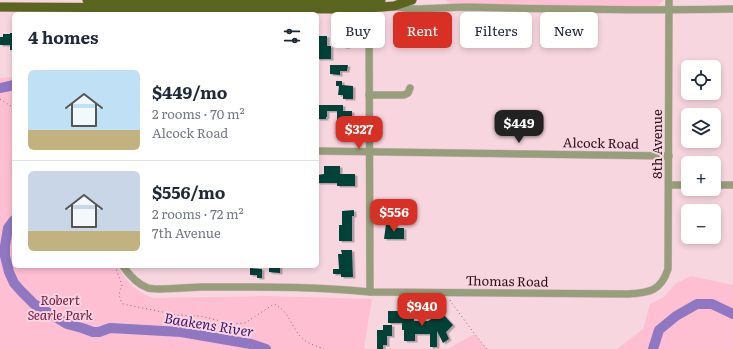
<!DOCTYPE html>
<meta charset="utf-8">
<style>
body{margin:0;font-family:Literata,serif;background:#f2f2f3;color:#1f2937;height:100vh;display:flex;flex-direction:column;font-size:15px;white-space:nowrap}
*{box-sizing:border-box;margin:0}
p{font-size:13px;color:#747a83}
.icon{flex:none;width:22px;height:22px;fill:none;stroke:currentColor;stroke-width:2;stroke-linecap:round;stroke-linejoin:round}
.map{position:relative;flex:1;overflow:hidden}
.panel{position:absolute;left:12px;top:12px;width:307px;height:256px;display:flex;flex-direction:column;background:#fff;border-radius:6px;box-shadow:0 2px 6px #0003}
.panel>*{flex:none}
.guide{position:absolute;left:331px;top:12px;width:342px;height:36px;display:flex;gap:8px}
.controls{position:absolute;left:681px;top:60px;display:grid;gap:8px}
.controls a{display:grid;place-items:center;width:40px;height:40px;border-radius:6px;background:#fff;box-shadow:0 2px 6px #0003;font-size:20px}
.price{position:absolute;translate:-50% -34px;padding:0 9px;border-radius:8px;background:#d93025;color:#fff;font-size:13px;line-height:26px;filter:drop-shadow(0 1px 2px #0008)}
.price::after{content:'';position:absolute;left:50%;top:24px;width:12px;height:9px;margin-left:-6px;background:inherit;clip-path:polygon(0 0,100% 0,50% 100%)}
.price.selected{background:#222;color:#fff}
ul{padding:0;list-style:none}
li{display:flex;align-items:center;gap:12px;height:100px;padding:0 16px}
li+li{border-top:1px solid #e0e1e3}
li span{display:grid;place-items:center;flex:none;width:112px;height:80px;border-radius:6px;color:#555}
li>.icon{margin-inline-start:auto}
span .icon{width:48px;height:48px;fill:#fffc;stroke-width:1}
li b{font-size:17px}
h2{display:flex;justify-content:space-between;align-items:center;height:48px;padding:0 16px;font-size:17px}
.chip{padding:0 14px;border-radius:6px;background:#fff;box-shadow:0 2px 6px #0003;font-size:14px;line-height:36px}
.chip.selected{background:#d93025;color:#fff}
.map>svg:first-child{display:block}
.green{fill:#febfd2}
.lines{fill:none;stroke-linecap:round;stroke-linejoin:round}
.river{stroke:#9077c1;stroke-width:10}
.building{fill:#054339;filter:url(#shadow)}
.minor-casing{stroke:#d4b3bd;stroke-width:8}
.major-casing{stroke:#d4b3bd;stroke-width:10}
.path{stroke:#8b6b76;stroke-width:1;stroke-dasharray:1 3;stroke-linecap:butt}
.minor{stroke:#969e7b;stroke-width:7}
.major{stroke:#5a661f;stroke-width:9}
.labels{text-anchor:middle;stroke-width:4;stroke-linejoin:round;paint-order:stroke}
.street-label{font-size:13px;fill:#2e111c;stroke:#f8d6e0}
.park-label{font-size:13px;font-style:italic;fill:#7a1243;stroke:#f8d6e0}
.water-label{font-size:14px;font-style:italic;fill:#3d136d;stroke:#f8d6e0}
</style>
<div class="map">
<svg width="733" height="349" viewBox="0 0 733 349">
<defs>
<filter id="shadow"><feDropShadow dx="2.5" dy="1.5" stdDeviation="0" flood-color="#0004"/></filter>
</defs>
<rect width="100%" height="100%" fill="#f8d6e0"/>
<g class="green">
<path d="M446,0H664L658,5L654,6L455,5L450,4Z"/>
<path d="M14,77V266H117C127,281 136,293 154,298L268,296L372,299L364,347L366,349H0V78Z"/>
<path d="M691,276L733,285V349H617L643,329L650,304L664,297L676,283Z"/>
<path d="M474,334L487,349H448Z"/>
</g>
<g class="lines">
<g class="river">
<path d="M0,88L14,85"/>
<path d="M14,220L8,228L5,246V256L9,272L14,283L21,291L34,304L67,324L82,328L93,332H99L110,328L181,332L251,344L266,349"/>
<path d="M653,349L659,330L676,316L697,304H712L733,314"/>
</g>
</g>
<g class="building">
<path d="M340,31H351V44H348V47H343V41H340Z"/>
<path d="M10,33H14V50H10V45H0V37H3V34H10Z"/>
<path d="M317,36H327V46H331V59H317Z"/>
<path d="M330,65H348L347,71H340V75L330,74Z"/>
<path d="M336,81H342V85L353,86V99H343V95H338L339,86H336Z"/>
<path d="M319,105H343V111H352V122H337V111H327V117H326V119H317V110H319Z"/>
<path d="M324,166H340V174H355V186H337V183H317V175L324,174Z"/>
<path d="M354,210V216H352V241H339V225H342V211Z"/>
<path d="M386,224L396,226V228H404V239H384Z"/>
<path d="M341,250H352L353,277H341V274H333V269H339L338,254H342Z"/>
<path d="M269,266H280V273L269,272Z"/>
<path d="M250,268L262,269V278H257V275H250Z"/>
<path d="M388,311H402V318L414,319V321H428L442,313L453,325L446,332L449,339L443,343L437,331V347H430V334H415V341H404V330H402V323H388Z"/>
<path d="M383,325H392V336H387V345H383V349H377V330H383Z"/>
</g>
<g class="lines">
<g class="minor-casing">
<g id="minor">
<path d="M370,4L369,8L370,292"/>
<path d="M394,6C410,12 447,7 466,7C555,9 644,11 733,9"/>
<path d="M369,95H404L408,93L410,88"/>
<path d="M317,151L669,156"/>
<path d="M669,185H688"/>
<path d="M714,185H733"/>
<path d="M123,266C129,275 137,284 148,288C156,291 191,287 202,287C258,287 314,286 370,292L628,294C649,293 661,291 668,269L669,0"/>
</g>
</g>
<g class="major-casing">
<g id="major">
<path d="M87,0L342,2H371L381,0"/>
<path d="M0,7L357,9L394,6L412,0"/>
</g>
</g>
<g class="path">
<path d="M0,99L14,108"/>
<path d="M115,266L122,285C119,292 118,297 123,304L177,315L200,316L233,324L245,323L274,304C289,310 292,330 304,340C309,344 317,346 324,349"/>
<path d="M450,300L451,302C463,318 474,334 487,349"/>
</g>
<use href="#minor" class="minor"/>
<use href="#major" class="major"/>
</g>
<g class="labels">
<g class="street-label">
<text transform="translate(601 143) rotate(1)" y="5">Alcock Road</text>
<text transform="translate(657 144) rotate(-90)" y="5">8th Avenue</text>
<text transform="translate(507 281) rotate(1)" y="5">Thomas Road</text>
</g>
<g class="park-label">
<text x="60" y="305">Robert<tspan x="60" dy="15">Searle Park</tspan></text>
</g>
<g class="water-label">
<text transform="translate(209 325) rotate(9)" y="5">Baakens River</text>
</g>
</g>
</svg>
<div class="controls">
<a><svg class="icon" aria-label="locate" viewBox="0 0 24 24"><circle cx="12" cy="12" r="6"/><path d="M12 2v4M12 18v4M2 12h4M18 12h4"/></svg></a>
<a><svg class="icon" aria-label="layers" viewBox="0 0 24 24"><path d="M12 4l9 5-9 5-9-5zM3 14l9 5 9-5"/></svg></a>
<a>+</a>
<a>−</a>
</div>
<b class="price selected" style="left:519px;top:144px">$449</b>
<b class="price" style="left:359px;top:150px">$327</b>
<b class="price" style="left:394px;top:233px">$556</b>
<b class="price" style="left:422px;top:327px">$940</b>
<div class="guide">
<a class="chip">Buy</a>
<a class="chip selected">Rent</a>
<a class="chip">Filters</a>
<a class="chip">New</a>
</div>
<section class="panel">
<h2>4 homes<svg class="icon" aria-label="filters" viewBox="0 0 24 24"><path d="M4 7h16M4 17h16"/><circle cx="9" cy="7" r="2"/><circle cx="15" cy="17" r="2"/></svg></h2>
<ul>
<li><span style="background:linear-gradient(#bfe0f5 75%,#c2b280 0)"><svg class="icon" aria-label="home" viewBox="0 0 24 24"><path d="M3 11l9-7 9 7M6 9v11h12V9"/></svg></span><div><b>$449/mo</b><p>2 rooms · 70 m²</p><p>Alcock Road</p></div></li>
<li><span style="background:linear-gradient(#c9d6e8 75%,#c2b280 0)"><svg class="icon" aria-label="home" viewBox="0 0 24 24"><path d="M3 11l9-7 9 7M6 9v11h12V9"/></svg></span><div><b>$556/mo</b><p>2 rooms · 72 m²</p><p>7th Avenue</p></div></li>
</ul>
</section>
</div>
